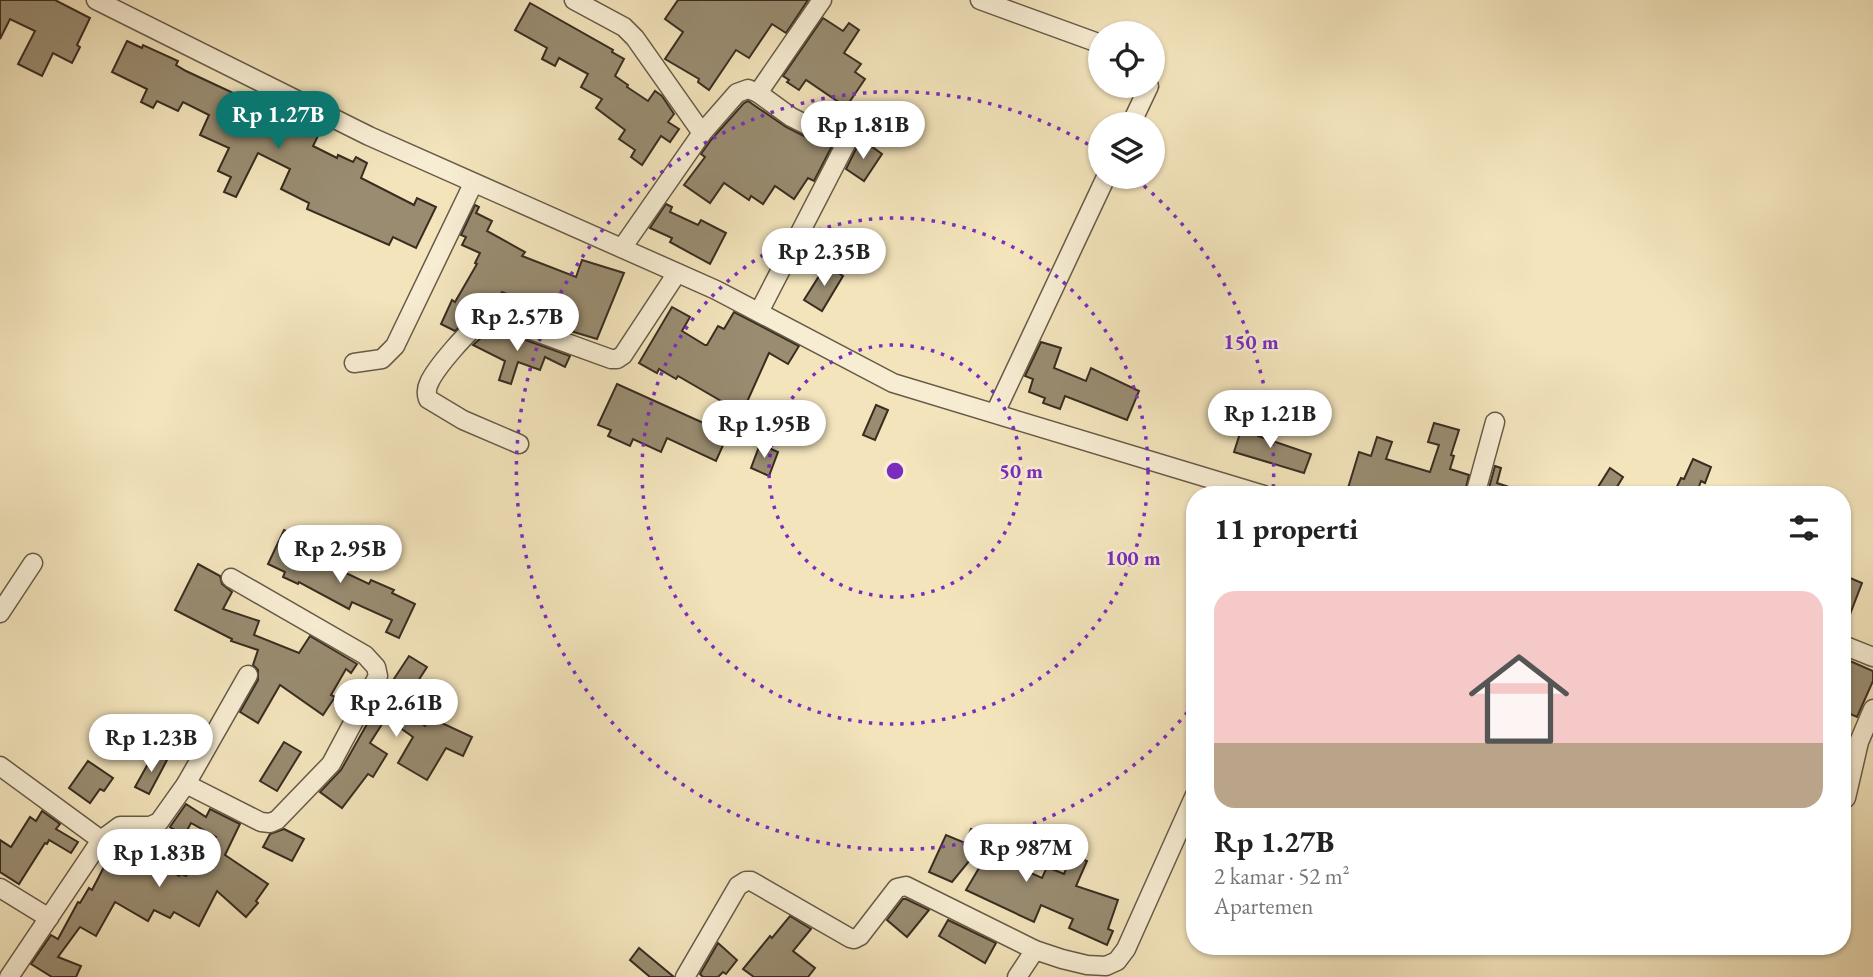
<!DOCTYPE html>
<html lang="id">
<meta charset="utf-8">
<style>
body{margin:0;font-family:"EB Garamond",serif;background:#f6f6f6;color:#222;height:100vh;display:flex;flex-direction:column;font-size:26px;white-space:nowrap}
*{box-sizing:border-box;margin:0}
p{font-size:23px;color:#767676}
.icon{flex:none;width:38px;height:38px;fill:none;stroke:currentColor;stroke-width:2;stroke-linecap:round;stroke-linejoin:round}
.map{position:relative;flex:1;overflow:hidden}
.drawer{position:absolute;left:1186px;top:486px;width:665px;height:469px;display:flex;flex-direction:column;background:#fff;border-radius:28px;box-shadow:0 2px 5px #0004}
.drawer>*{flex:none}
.tools{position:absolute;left:1088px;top:21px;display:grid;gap:14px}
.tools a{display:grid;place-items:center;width:77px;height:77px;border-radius:50%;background:#fff;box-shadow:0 2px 5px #0004;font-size:35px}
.price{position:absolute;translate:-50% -60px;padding:0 16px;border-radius:24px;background:#fff;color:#222;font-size:23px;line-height:46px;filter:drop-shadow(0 2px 4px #0008)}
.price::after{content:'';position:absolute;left:50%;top:42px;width:21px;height:16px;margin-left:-10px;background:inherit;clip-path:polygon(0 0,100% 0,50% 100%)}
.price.selected{background:#0f766e;color:#fff}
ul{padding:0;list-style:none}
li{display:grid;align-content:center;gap:14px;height:371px;padding:0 28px}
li+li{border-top:2px solid #e0e0e0}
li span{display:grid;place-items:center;height:217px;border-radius:21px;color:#555}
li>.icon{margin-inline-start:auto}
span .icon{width:126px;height:126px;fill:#fffc;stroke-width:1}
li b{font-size:30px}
h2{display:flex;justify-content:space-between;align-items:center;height:84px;padding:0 28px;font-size:30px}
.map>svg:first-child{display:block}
.building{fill:#998c71;stroke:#382d20;stroke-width:2}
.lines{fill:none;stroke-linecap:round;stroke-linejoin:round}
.minor-casing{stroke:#675b47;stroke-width:21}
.minor{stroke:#f7edd3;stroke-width:18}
.ring{fill:none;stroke:#7b2cbf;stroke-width:3.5;stroke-dasharray:3.5 7}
.centre{fill:#7b2cbf;stroke:#f7edd3;stroke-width:3.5}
.ring-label{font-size:21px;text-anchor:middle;font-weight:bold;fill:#7b2cbf;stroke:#f7edd3;stroke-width:5;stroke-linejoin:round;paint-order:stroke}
</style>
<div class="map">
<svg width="1873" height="977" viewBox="0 0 1873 977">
<rect width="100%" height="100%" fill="#f3e4bc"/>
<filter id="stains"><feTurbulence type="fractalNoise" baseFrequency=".00286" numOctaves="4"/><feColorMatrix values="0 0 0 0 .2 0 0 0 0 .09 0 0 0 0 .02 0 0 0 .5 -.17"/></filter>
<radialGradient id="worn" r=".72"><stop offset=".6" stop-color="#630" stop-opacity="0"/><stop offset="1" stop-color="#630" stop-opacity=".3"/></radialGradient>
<g class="building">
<path d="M0,0H55L90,18L77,45L80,47L72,63L53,53L42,76L18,64L35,31L10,19L0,39Z"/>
<path d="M678,0H808L786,33L772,24L749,58L736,50L709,90L698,82L699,79L665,59L683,32L665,19Z"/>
<path d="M530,3L613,50L612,52L624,59L615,76L628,85L627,87L648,101L655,91L662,96L674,114L668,122L679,129L670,142L661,136L642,165L631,157L635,150L619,139L625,130L596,108L602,99L581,87L588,74L559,58L555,66L542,59L547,48L515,30Z"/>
<path d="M823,18L843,31L849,23L859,30L844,53L861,64L855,72L865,79L846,107L806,80L799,90L787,82L789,80L783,76Z"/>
<path d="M127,41L142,48L143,45L178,61L176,65L186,71L246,99L244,102L275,117L276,115L290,122L292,118L320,132L313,146L337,158L338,155L353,162L356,157L367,163L361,178L414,205L417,198L436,207L416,248L393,237L389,245L307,209L309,203L281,189L290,169L258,153L236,197L224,192L231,177L218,171L229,148L200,135L209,115L183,102L178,111L157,101L153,108L141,102L147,89L112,72Z"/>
<path d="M748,101L786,127L810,139L833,144L814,181L808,178L794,199L775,186L763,204L751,196L749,200L724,183L710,203L684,185L705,157L701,154L711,140L744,103Z"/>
<path d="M859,143L871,146L882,154L864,181L846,169Z"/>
<path d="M666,204L672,207L670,212L698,225L701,220L726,233L710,264L670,242L672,238L650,228Z"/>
<path d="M475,205L479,207L476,213L492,221L487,231L525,252L522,256L576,277L582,260L624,273L597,339L554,326L559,314L502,292L494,308L478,311L455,331L441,324L452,300L455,302L477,264L475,263L480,253L462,245L466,237L461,235Z"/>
<path d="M826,265L843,276L822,311L804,300Z"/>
<path d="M672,307L690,317L682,331L705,345H707L718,326L724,329L734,312L799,346L788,364L769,353L742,413L678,376L676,379L659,369L657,373L639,363Z"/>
<path d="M489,331L503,332L570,356L565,367L545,357L540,370L518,362L511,384L499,380L505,361L473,345Z"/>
<path d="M1041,342L1061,348L1054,368L1086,381L1091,368L1139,391L1127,420L1065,396L1060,409L1043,403L1045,398L1029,392L1033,379L1025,376Z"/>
<path d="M617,384L728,434L716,461L667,438L661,452L633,439L630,446L608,436L611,430L598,425Z"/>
<path d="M876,405L888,410L875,440L863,435Z"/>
<path d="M1434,423L1459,430L1451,455L1454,456L1450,469L1469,475L1464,495H1372L1348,488L1359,452L1371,456L1377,437L1392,442L1386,459L1430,472L1439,445L1428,442Z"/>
<path d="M1243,424L1260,429L1258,436L1311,454L1304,473L1234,452Z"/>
<path d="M760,444L778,452L769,476L751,468Z"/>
<path d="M1693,459L1711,467L1705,483L1701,481L1696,495H1673L1681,478L1684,479Z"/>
<path d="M1495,466L1501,468L1497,483L1524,492V495H1487Z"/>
<path d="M1610,468L1623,477L1612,495H1593Z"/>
<path d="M284,530L296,536L291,547L369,584L371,580L394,590L392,593L415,604L399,638L386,632L392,620L352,602L349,609L299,582L298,584L283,577L285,572L268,564Z"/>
<path d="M198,564L220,576L222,584L232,592L223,609L259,621L254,635L299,653L310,636L357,664L351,673L346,669L331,695L335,697L323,715L280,685L258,723L240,712L258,680V670L253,665L258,650L231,641L232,639L175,610Z"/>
<path d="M1843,575L1862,583L1844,630H1843Z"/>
<path d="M409,656L427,667L400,709L425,726L429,717L472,737L463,756L446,748L427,780L398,763L413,737L386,718L370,743L387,754L373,777L368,774L342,808L320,792L341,770L375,710L373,709L380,696L382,697Z"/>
<path d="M1850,661L1873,671V681L1857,717L1843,711L1849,691L1843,689V679Z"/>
<path d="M284,742L301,752L277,791L260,781Z"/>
<path d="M154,753L167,760L149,794L135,787Z"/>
<path d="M88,761L113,778L104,791L100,789L90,803L69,788Z"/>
<path d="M186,804L206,817L210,809L240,824L225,855L268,884L256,901L258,903L246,917L217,891L199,926L174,912L170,918L154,910L148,921L115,902L96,936L80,927L58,957L81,966L76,977H52L31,964L51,935L58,939L78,902L80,903L89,888L92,890L106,863L103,861L112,846L146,867L151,860L179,876L181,874L186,876L216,837L191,823L184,836L170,827Z"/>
<path d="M42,811L60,824L56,829L78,842L71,853L49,840L47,844L45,843L19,884L0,872V840L11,847L30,817L36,821Z"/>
<path d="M284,829L304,839L292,861L263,847L270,834Z"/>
<path d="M971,829L995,839L998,831L1014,838L1004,861L1042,878L1047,867L1064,874L1072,855L1087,861L1076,886L1118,900L1108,929L1113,931L1107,945L1069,928L1073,919L1041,905L1034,922L966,890L979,868L969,861L952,882L929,872L946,835L965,843Z"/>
<path d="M903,899H906L929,910L907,937L887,920Z"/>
<path d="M790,916L811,929L793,951L815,968L808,977H754L743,969L770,936L772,938Z"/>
<path d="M948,920L996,943L985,963L939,936Z"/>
<path d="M718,943L737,960L726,974L723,972L718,977H703L700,974Z"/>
<path d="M639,948L674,977H650L630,960Z"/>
</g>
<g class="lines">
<g class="minor-casing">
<g id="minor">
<path d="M96,0L369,136L716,290L893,383L1264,495"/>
<path d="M574,0L624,27L635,38L702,133L737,93L748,89L758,93L791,117L815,129L829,133L849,129L873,135"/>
<path d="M980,0L1101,44"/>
<path d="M758,93L822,0"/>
<path d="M1131,124L1149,86"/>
<path d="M622,248L702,133"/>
<path d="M759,312L853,130"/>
<path d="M354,363L382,359L395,346L473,184"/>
<path d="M995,413L1106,177"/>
<path d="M519,444L463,420L428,399C426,393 426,389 429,383C435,369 470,327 484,321C491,318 498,320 506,321L611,359H617L623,355L677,273"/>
<path d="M1475,495L1495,422"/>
<path d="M0,613L33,563"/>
<path d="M1843,645L1873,657"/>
<path d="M0,766L101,840L9,977"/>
<path d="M186,784L261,822L270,823L277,820L331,764L378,676L376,667L365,655L231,578"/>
<path d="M1846,798L1859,742L1873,709"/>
<path d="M101,840L120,826H150L159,822L186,784L248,675"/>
<path d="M0,888L49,918"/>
<path d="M685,977L738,886L746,881H751L850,938L854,939L860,936L897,888L906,886L1035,950L1062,959L1087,965L1106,966L1117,961L1126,949L1195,795"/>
<path d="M1017,977L1035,950"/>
</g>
</g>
<use href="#minor" class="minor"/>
</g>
<g class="ring">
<circle cx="895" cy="471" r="126"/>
<circle cx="895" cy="471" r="253"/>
<path d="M1194 704A379 379 0 1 1 1099 151M1136 179A379 379 0 0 1 1273 494"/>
</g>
<circle cx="895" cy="471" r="10" class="centre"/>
<g class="ring-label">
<text x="1251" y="349">150 m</text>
<text x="1021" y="478">50 m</text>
<text x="1133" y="565">100 m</text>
</g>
<rect width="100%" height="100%" filter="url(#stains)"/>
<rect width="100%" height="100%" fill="url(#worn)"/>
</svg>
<div class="tools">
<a><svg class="icon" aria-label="locate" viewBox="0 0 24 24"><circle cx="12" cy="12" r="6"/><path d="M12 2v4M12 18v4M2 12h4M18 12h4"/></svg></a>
<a><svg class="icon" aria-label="layers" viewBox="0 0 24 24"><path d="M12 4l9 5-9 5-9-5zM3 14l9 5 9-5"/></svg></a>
</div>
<b class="price selected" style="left:278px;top:151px">Rp 1.27B</b>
<b class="price" style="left:863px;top:161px">Rp 1.81B</b>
<b class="price" style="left:824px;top:288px">Rp 2.35B</b>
<b class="price" style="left:517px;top:353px">Rp 2.57B</b>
<b class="price" style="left:1270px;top:450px">Rp 1.21B</b>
<b class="price" style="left:764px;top:460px">Rp 1.95B</b>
<b class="price" style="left:340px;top:585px">Rp 2.95B</b>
<b class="price" style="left:396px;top:739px">Rp 2.61B</b>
<b class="price" style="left:151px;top:774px">Rp 1.23B</b>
<b class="price" style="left:1026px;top:884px">Rp 987M</b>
<b class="price" style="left:159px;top:889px">Rp 1.83B</b>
<section class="drawer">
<h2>11 properti<svg class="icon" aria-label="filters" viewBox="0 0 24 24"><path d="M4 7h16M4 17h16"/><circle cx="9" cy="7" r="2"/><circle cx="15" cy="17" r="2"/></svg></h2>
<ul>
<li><span style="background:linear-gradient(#f6c9c9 70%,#b9a48a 0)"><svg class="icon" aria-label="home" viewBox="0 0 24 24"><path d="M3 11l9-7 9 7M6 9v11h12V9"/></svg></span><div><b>Rp 1.27B</b><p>2 kamar · 52 m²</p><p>Apartemen</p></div></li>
</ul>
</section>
</div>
